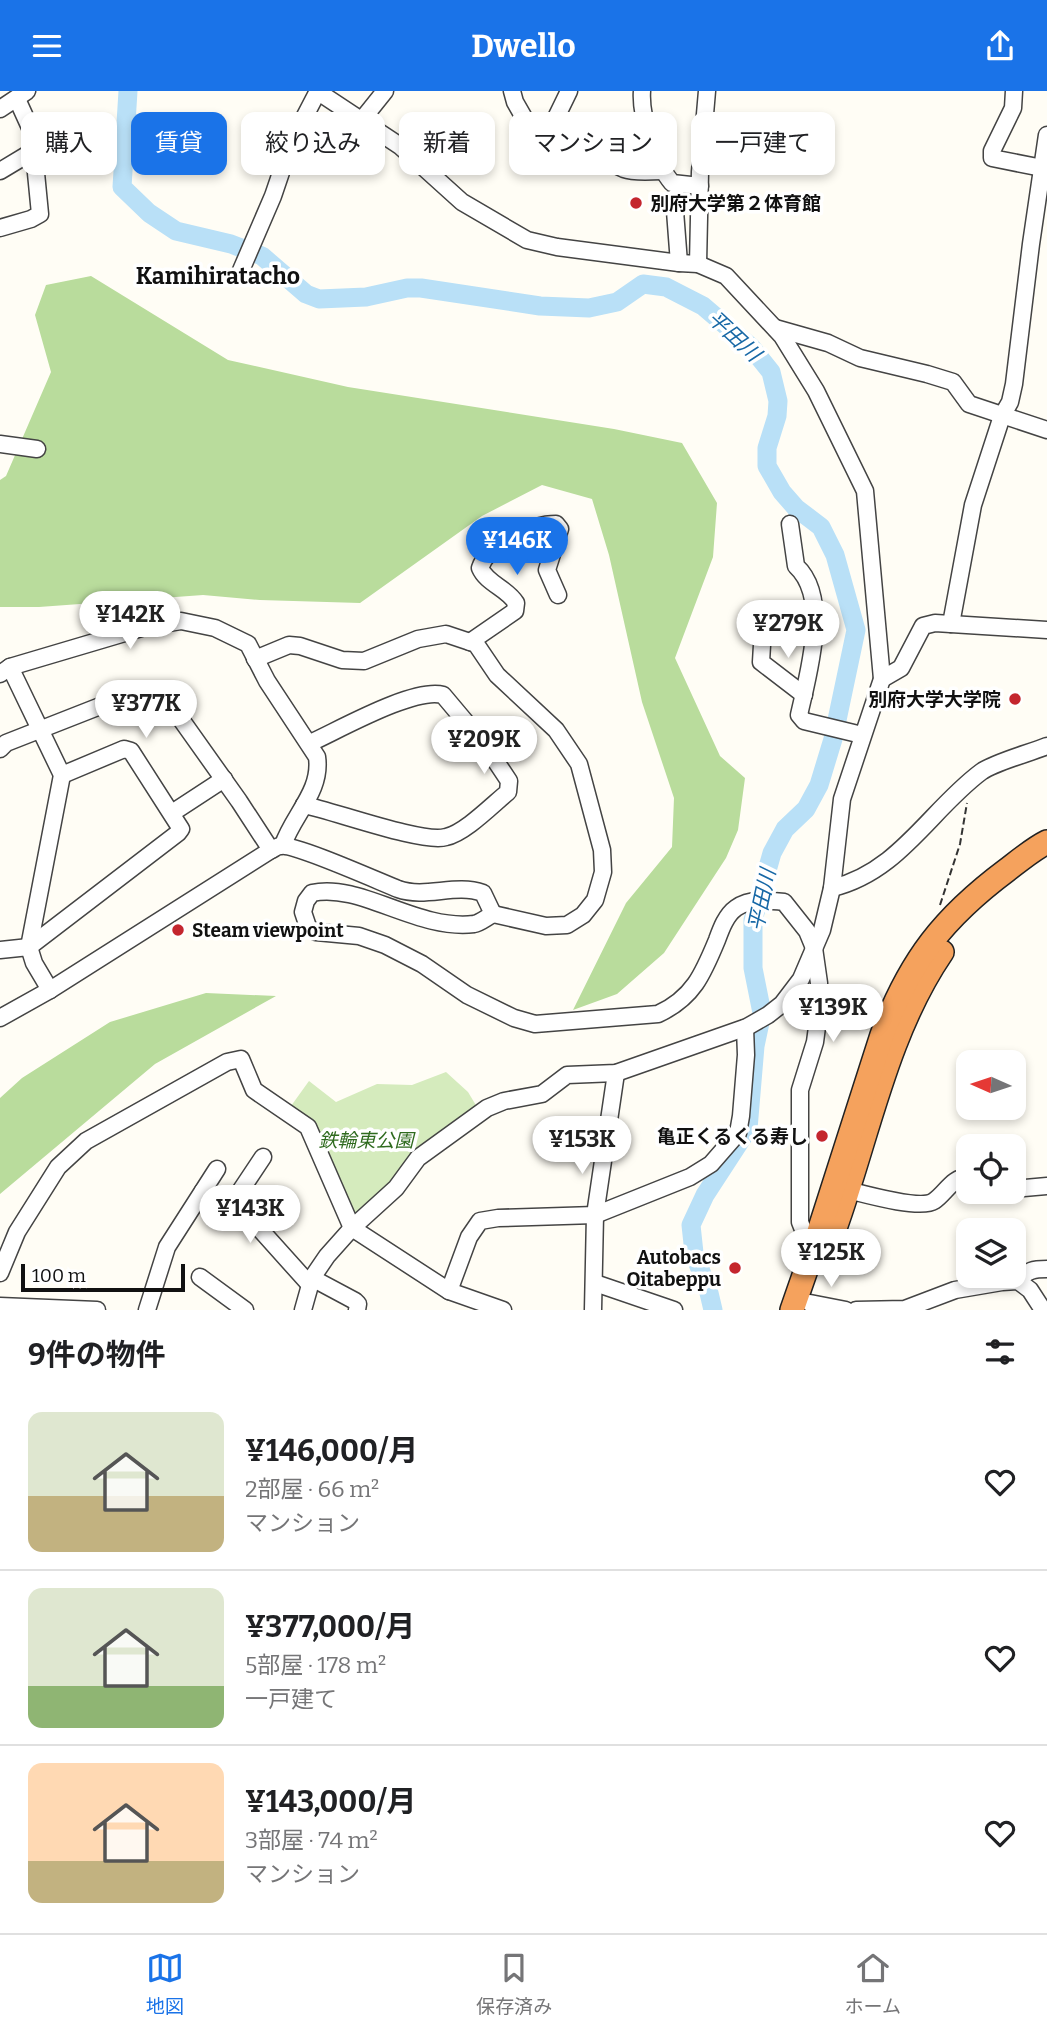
<!DOCTYPE html>
<html lang="ja">
<meta charset="utf-8">
<style>
body{margin:0;font-family:Bitter,"Noto Sans JP",serif;background:#f2f2f2;color:#202124;height:100vh;display:flex;flex-direction:column;font-size:26px;white-space:nowrap}
*{box-sizing:border-box;margin:0}
p{font-size:23px;color:#757577}
.icon{flex:none;width:38px;height:38px;fill:none;stroke:currentColor;stroke-width:2;stroke-linecap:round;stroke-linejoin:round}
.map{position:relative;height:1219px;overflow:hidden}
.panel{display:flex;flex-direction:column;background:#fff;flex:1}
.panel>*{flex:none}
.hud{position:absolute;left:21px;top:21px;width:1006px;height:63px;display:flex;gap:14px}
.needle{width:46px;rotate:273deg}
.tools{position:absolute;left:956px;top:959px;display:grid;gap:14px}
.tools a{display:grid;place-items:center;width:70px;height:70px;border-radius:14px;background:#fff;box-shadow:0 4px 10px #0003;font-size:35px}
.scale{position:absolute;left:21px;bottom:18px;width:164px;box-sizing:border-box;padding-left:7px;border:4px solid #111;border-top:0;font-size:19px;line-height:24px;white-space:nowrap;color:#111;-webkit-text-stroke:5px #fff;paint-order:stroke}
.price{position:absolute;translate:-50% -60px;padding:0 16px;border-radius:24px;background:#fff;color:#222;font-size:23px;line-height:46px;filter:drop-shadow(0 2px 4px #0008)}
.price::after{content:'';position:absolute;left:50%;top:42px;width:21px;height:16px;margin-left:-10px;background:inherit;clip-path:polygon(0 0,100% 0,50% 100%)}
.price.selected{background:#1a73e8;color:#fff}
ul{padding:0;list-style:none}
li{display:flex;align-items:center;gap:21px;height:175px;padding:0 28px}
li+li{border-top:2px solid #e0e0e0}
li span{display:grid;place-items:center;flex:none;width:196px;height:140px;border-radius:14px;color:#555}
li>.icon{margin-inline-start:auto}
span .icon{width:84px;height:84px;fill:#fffc;stroke-width:1}
li b{font-size:30px}
h2{display:flex;justify-content:space-between;align-items:center;height:84px;padding:0 28px;font-size:30px}
.chip{padding:0 24px;border-radius:14px;background:#fff;box-shadow:0 4px 10px #0003;font-size:24px;line-height:63px}
.chip.selected{background:#1a73e8;color:#fff}
header{display:flex;justify-content:space-between;align-items:center;height:91px;padding:0 28px;background:#1a73e8;color:#fff;font-size:32px;font-weight:700}
.menu{display:flex;justify-content:space-around;align-items:center;height:98px;border-top:2px solid #e0e0e0;background:#fff;font-size:19px;color:#757577}
.menu a{display:grid;justify-items:center;gap:4px}
.menu .selected{color:#1a73e8}
.map>svg:first-child{display:block}
.green{fill:#d5ebbd}
.forest{fill:#b9dc9c}
.lines{fill:none;stroke-linecap:round;stroke-linejoin:round}
.river{stroke:#b9e0f7;stroke-width:19}
.minor-casing{stroke:#444;stroke-width:19}
.highway-casing{stroke:#222;stroke-width:26}
.path{stroke:#333;stroke-width:2;stroke-dasharray:7 3.5;stroke-linecap:butt}
.minor{stroke:#fff;stroke-width:16}
.highway{stroke:#f5a25d;stroke-width:23}
.poi-dot{fill:#c4262e;stroke:#fff;stroke-width:2.5}
.labels{text-anchor:middle;stroke-width:7;stroke-linejoin:round;paint-order:stroke}
.poi-label{font-size:19px;font-weight:bold;fill:#111;stroke:#fff;text-anchor:end}
.park-label{font-size:19px;font-style:italic;fill:#2f6b1f;stroke:#fff}
.water-label{font-size:21px;font-style:italic;fill:#1768a6;stroke:#fff}
.quarter-label{font-size:23px;font-weight:bold;fill:#111;stroke:#fff}
</style>
<header><svg class="icon" aria-label="menu" viewBox="0 0 24 24"><path d="M4 6h16M4 12h16M4 18h16"/></svg>Dwello<svg class="icon" aria-label="share" viewBox="0 0 24 24"><path d="M12 15V3M7 8l5-5 5 5M5 13v7h14v-7"/></svg></header>
<div class="map">
<svg width="1047" height="1219" viewBox="0 0 1047 1219">
<rect width="100%" height="100%" fill="#fffdf5"/>
<path class="green" d="M446,981L468,1001L477,1016L349,1130L291,1015L309,990L336,1011L377,993L412,994Z"/>
<g class="forest">
<path d="M91,185L228,269L348,296L614,338L682,352L717,412L713,466L675,567L720,665L745,687L738,739L726,767L664,862L617,903L573,919L626,812L672,756L674,707L642,611L609,464L592,408L542,394L482,425L360,512L260,509L203,504L39,516H0V389L6,385L51,281L35,224L46,194Z"/>
<path d="M206,902L276,905L155,973L0,1103V1007L22,987L110,931Z"/>
</g>
<g class="lines">
<path class="river" d="M128,0L122,96L149,122L176,140L231,153L262,165L306,203L319,208L366,206L407,197H421L540,215L589,217L617,211L643,193L666,196L703,215L751,256L771,281L778,310L777,325L767,357V375L782,401L796,417L821,436L835,464L856,539L833,648L819,694L806,718L785,738L772,762L753,829V877L762,922L755,955L748,1038L705,1104L691,1134L694,1162L709,1202L713,1219"/>
<g class="minor-casing">
<g id="minor">
<path d="M512,0L515,11L531,39C572,29 592,65 624,78C635,82 650,80 662,80"/>
<path d="M642,0C640,26 656,73 672,92L700,95"/>
<path d="M1014,0L1013,17L992,60V67L1047,78"/>
<path d="M0,18L27,0"/>
<path d="M361,30L385,0"/>
<path d="M551,37L569,0"/>
<path d="M0,80L35,59"/>
<path d="M674,107L679,172"/>
<path d="M0,137L31,128L40,123L32,41L17,8"/>
<path d="M698,173L700,81L707,0"/>
<path d="M239,184L273,105L291,52L318,0"/>
<path d="M775,237L828,252L860,267L927,283L953,291L969,313L1047,339"/>
<path d="M0,353L37,358"/>
<path d="M790,433L796,475C831,507 808,583 799,624L804,630L862,644"/>
<path d="M951,533L973,414L1002,325L1010,311L1014,293L1031,153L1047,44"/>
<path d="M763,537L761,571L804,604"/>
<path d="M470,551L515,520L516,512C507,497 487,493 480,477C488,453 532,433 556,433L560,438L547,479L558,504"/>
<path d="M255,568L289,554L300,555L342,569L364,570L418,548L446,543L476,553L497,584L556,639L579,673L602,759L603,781L595,809L583,824L567,834L546,835L493,823"/>
<path d="M10,576L62,684L29,856L34,872L50,899"/>
<path d="M0,583L10,576L145,536L181,530L215,537L248,553L267,590L317,666C322,700 293,724 283,754"/>
<path d="M882,588L901,577L923,535L935,532L1047,539"/>
<path d="M0,658L6,652L136,601L149,599L163,603L239,710L271,759"/>
<path d="M304,714C334,720 423,753 446,746C465,742 492,714 508,701L509,690L485,654L443,604C414,596 339,639 310,652"/>
<path d="M172,722L224,688"/>
<path d="M832,797C899,781 930,719 981,681C995,671 1030,662 1047,655"/>
<path d="M0,859L29,856L178,742L181,738L131,660L124,658L62,684"/>
<path d="M0,927L50,899L271,759C274,758 277,755 281,755C295,753 378,790 398,798C426,808 455,792 483,802L493,823C487,826 480,832 474,833C417,840 360,791 312,802L306,810L303,821L308,836L316,841L359,845L385,854L422,873L467,904L514,927L535,933L658,923C693,907 703,883 717,849C721,838 726,824 736,817C750,807 769,809 784,811L807,840L814,857L819,892V921L815,951L800,999V1131C805,1146 814,1152 829,1158"/>
<path d="M1013,1098L1047,1095"/>
<path d="M848,1099C864,1103 921,1119 934,1110C946,1102 952,1086 968,1086"/>
<path d="M203,1100L258,1136L310,1194"/>
<path d="M229,1117L263,1066"/>
<path d="M0,1182L17,1141L58,1076L86,1050L227,971L241,968L254,999L308,1036L352,1137L449,1200L503,1219"/>
<path d="M200,1186L245,1219"/>
<path d="M312,1187L355,1210L358,1213L357,1219"/>
<path d="M1018,1190C1027,1179 1034,1178 1047,1178"/>
<path d="M595,1192L674,1219"/>
<path d="M449,1200L469,1146L480,1130L498,1127L595,1124L690,1086L711,1073L738,1042L741,1025L746,964L745,937"/>
<path d="M810,1212L846,1219"/>
<path d="M0,1215L97,1219"/>
<path d="M147,1219L167,1156L217,1078"/>
<path d="M303,1219L312,1187L327,1165L352,1137L396,1097L418,1067L487,1017L504,1010L542,1003L567,984L616,982L747,936L768,924L782,913L801,888L822,839L832,797L842,708L882,588L865,400L816,300L782,245L726,185L698,173L679,172L557,156L527,149L462,111L400,55L317,0"/>
<path d="M593,1219L595,1124L616,982"/>
<path d="M856,1219L905,1218L955,1199L1002,1191L1018,1190L1030,1199L1043,1219"/>
</g>
</g>
<g class="highway-casing">
<g id="highway">
<path d="M835,1137C868,1045 886,943 942,861"/>
<path d="M792,1219L815,1153L882,944C910,869 944,826 1007,779C1020,769 1033,758 1047,751"/>
</g>
</g>
<path class="path" d="M940,814L960,753L967,712"/>
<use href="#minor" class="minor"/>
<use href="#highway" class="highway"/>
</g>
<g class="poi-dot">
<circle cx="636" cy="112" r="7"/>
<circle cx="1015" cy="608" r="7"/>
<circle cx="178" cy="839" r="7"/>
<circle cx="822" cy="1045" r="7"/>
<circle cx="735" cy="1177" r="7"/>
</g>
<g class="labels">
<g class="poi-label">
<text x="650" y="119" text-anchor="start">別府大学第２体育館</text>
<text x="1001" y="615">別府大学大学院</text>
<text x="192" y="846" text-anchor="start">Steam viewpoint</text>
<text x="808" y="1052">亀正くるくる寿し</text>
<text x="721" y="1173">Autobacs<tspan x="721" dy="22">Oitabeppu</tspan></text>
</g>
<g class="park-label">
<text x="366" y="1056">鉄輪東公園</text>
</g>
<g class="water-label">
<text transform="translate(734 245) rotate(43)" y="7">平田川</text>
<text transform="translate(762 809) rotate(-78)" y="7">平田川</text>
</g>
<g class="quarter-label">
<text x="218" y="193">Kamihiratacho</text>
</g>
</g>
</svg>
<div class="tools">
<a><svg class="needle" viewBox="-14 -14 28 28"><path d="M0-13l5 13h-10z" fill="#e53935"/><path d="M0 13l5-13h-10z" fill="#757577"/></svg></a>
<a><svg class="icon" aria-label="locate" viewBox="0 0 24 24"><circle cx="12" cy="12" r="6"/><path d="M12 2v4M12 18v4M2 12h4M18 12h4"/></svg></a>
<a><svg class="icon" aria-label="layers" viewBox="0 0 24 24"><path d="M12 4l9 5-9 5-9-5zM3 14l9 5 9-5"/></svg></a>
</div>
<div class="scale">100 m</div>
<b class="price selected" style="left:517px;top:486px">¥146K</b>
<b class="price" style="left:130px;top:560px">¥142K</b>
<b class="price" style="left:788px;top:569px">¥279K</b>
<b class="price" style="left:146px;top:649px">¥377K</b>
<b class="price" style="left:484px;top:685px">¥209K</b>
<b class="price" style="left:833px;top:953px">¥139K</b>
<b class="price" style="left:582px;top:1085px">¥153K</b>
<b class="price" style="left:250px;top:1154px">¥143K</b>
<b class="price" style="left:831px;top:1198px">¥125K</b>
<div class="hud">
<a class="chip">購入</a>
<a class="chip selected">賃貸</a>
<a class="chip">絞り込み</a>
<a class="chip">新着</a>
<a class="chip">マンション</a>
<a class="chip">一戸建て</a>
</div>
</div>
<section class="panel">
<h2>9件の物件<svg class="icon" aria-label="filters" viewBox="0 0 24 24"><path d="M4 7h16M4 17h16"/><circle cx="9" cy="7" r="2"/><circle cx="15" cy="17" r="2"/></svg></h2>
<ul>
<li><span style="background:linear-gradient(#dfe7d0 60%,#c2b280 0)"><svg class="icon" aria-label="home" viewBox="0 0 24 24"><path d="M3 11l9-7 9 7M6 9v11h12V9"/></svg></span><div><b>¥146,000/月</b><p>2部屋 · 66 m²</p><p>マンション</p></div><svg class="icon" aria-label="heart" viewBox="0 0 24 24"><path d="M12 20l-8-8c-3-5 5-10 8-4 3-6 11-1 8 4z"/></svg></li>
<li><span style="background:linear-gradient(#dfe7d0 70%,#8fb573 0)"><svg class="icon" aria-label="home" viewBox="0 0 24 24"><path d="M3 11l9-7 9 7M6 9v11h12V9"/></svg></span><div><b>¥377,000/月</b><p>5部屋 · 178 m²</p><p>一戸建て</p></div><svg class="icon" aria-label="heart" viewBox="0 0 24 24"><path d="M12 20l-8-8c-3-5 5-10 8-4 3-6 11-1 8 4z"/></svg></li>
<li><span style="background:linear-gradient(#ffd9b3 70%,#c2b280 0)"><svg class="icon" aria-label="home" viewBox="0 0 24 24"><path d="M3 11l9-7 9 7M6 9v11h12V9"/></svg></span><div><b>¥143,000/月</b><p>3部屋 · 74 m²</p><p>マンション</p></div><svg class="icon" aria-label="heart" viewBox="0 0 24 24"><path d="M12 20l-8-8c-3-5 5-10 8-4 3-6 11-1 8 4z"/></svg></li>
</ul>
</section>
<nav class="menu">
<a class="selected"><svg class="icon" aria-label="map" viewBox="0 0 24 24"><path d="M3 6l6-2 6 2 6-2v14l-6 2-6-2-6 2zM9 4v14M15 6v14"/></svg>地図</a>
<a><svg class="icon" aria-label="saved" viewBox="0 0 24 24"><path d="M7 4h10v16l-5-4-5 4z"/></svg>保存済み</a>
<a><svg class="icon" aria-label="home" viewBox="0 0 24 24"><path d="M3 11l9-7 9 7M6 9v11h12V9"/></svg>ホーム</a>
</nav>
